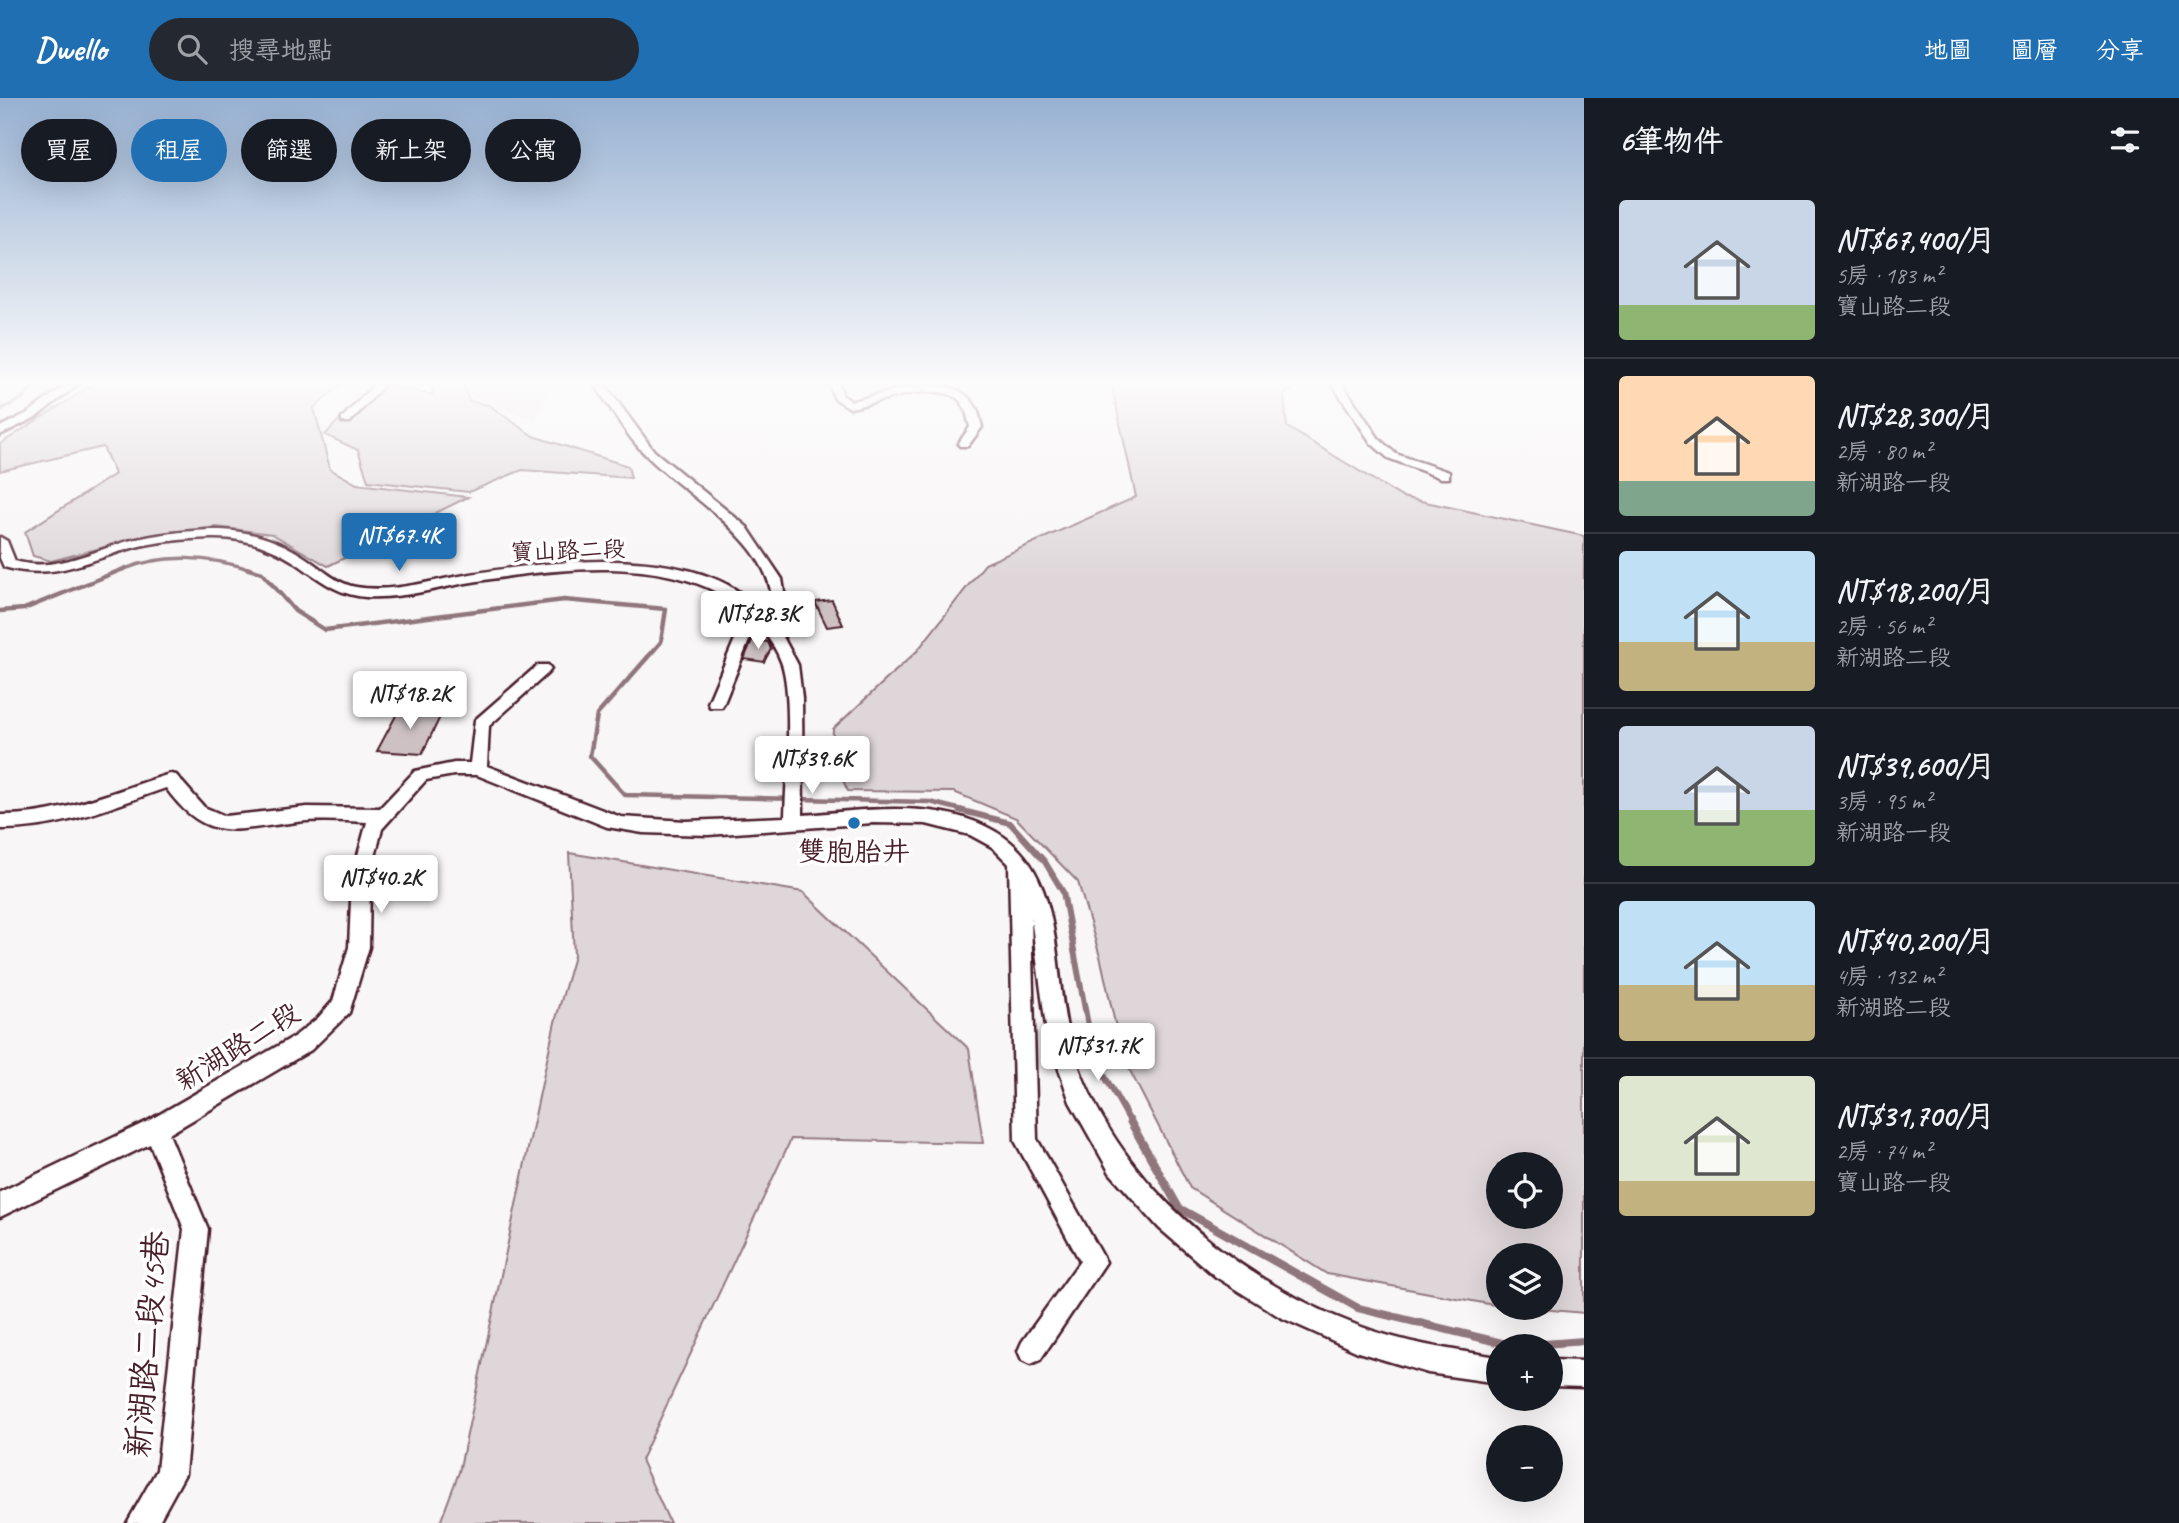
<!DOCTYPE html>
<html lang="zh-TW">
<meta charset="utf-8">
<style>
body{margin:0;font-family:Caveat,"LXGW WenKai TC",sans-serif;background:#242831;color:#f1f3f6;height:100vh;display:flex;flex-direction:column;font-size:26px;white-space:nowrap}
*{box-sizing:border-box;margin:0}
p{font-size:23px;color:#9ea1a6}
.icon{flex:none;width:38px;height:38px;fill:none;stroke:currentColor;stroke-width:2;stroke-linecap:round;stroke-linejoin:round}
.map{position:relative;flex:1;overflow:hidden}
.drawer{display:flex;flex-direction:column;background:#171b24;width:595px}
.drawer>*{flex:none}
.banner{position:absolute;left:21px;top:21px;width:665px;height:63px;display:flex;gap:14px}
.fabs{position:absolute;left:1486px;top:1054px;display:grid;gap:14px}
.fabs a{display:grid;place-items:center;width:77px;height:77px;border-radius:50%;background:#171b24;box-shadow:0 7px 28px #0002;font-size:35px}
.price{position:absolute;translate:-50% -60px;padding:0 16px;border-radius:7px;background:#fff;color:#222;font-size:23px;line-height:46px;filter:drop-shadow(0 2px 4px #0008)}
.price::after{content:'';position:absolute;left:50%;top:42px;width:21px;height:16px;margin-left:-10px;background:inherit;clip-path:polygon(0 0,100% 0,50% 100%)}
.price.on{background:#1f6fb2;color:#fff}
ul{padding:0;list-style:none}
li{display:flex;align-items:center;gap:21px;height:175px;padding:0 35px}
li+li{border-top:2px solid #363941}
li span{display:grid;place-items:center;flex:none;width:196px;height:140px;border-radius:7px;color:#555}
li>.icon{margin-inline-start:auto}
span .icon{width:84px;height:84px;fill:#fffc;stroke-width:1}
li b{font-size:30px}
h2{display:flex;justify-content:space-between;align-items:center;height:84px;padding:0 35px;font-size:30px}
.pill{padding:0 24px;border-radius:32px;background:#171b24;box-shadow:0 7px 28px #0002;font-size:24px;line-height:63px}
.pill.on{background:#1f6fb2;color:#fff}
header{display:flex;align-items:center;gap:42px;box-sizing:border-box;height:98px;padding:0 35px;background:#1f6fb2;color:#fff}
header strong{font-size:33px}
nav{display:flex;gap:38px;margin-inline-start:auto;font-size:24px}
.search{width:490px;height:63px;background:#242831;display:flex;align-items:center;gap:18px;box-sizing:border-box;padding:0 24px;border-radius:38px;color:#9ea1a6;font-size:26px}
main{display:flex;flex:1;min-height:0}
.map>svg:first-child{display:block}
.built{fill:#ebe6e8}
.green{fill:#ded6d9;stroke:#947a82;stroke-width:2;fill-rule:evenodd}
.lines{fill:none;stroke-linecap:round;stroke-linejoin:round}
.stream-far3{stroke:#8f747b;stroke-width:3.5}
.stream-far2{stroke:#8f747b;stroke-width:4.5}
.stream-far1{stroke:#8f747b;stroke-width:6}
.stream{stroke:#8f747b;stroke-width:8}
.building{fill:#cdc1c4;stroke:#4a1f2b;stroke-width:2}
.minor-casing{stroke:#4a1f2b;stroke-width:5}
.minor{fill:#fff;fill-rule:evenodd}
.poi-dot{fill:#1f6fb2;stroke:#fff;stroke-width:2.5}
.labels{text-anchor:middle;stroke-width:7;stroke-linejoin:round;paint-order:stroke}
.far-street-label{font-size:23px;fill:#4a1f2b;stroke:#fff}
.poi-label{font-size:28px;fill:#4a1f2b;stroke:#fff}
.street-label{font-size:28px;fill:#4a1f2b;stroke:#fff}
.near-street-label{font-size:33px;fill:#4a1f2b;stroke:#fff}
</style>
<header>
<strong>Dwello</strong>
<div class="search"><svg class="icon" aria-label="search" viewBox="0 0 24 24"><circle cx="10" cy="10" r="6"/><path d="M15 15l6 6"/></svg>搜尋地點</div>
<nav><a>地圖</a><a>圖層</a><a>分享</a></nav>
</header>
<main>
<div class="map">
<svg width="1584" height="1425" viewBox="0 0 1584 1425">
<rect width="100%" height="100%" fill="#f8f6f7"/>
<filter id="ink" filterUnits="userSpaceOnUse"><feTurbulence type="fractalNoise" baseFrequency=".0143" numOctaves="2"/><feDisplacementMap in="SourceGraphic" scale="14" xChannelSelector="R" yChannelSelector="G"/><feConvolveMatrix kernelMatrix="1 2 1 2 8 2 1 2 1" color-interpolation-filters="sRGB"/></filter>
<g filter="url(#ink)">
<path class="built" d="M454,284H554L535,322L475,300Z"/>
<g class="green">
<path d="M97,284H344L314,310L330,371L357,386L468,399L328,468L272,436L217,429L155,436L51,463L33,458L25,434L115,376L103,349L0,373V346Z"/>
<path d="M374,284H392L388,288L433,297L430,284H462L469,303L489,307L533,338L628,368L631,380L522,372L469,394L368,383L358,352L325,337Z"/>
<path d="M1111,284H1305L1284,297L1287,329L1402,399L1584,438V1215L1518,1209H1550V1157H1498V1207H1494L1327,1176L1190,1090L1122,957L1101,862L1078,784L1016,720L954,694L848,693L832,659L833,631L917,553L985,466L1136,399ZM1498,1066H1550V1118H1498Z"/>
<path d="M569,755L803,794L969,951L983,1045L791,1041L641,1362L670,1425H440L459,1374L555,924L574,858Z"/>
</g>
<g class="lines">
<g class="stream-far3">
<path d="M0,312L21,301L37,284"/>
<path d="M122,472C163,455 210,458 252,472"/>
</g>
<g class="stream-far2">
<path d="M246,470L262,475L295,513L325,532L564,502L666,511L661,544L597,617L590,658L625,697L930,704L966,713"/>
<path d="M0,513L24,511L126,470"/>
</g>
<path class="stream-far1" d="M959,712L1010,725L1045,764L1063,794L1094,959L1131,1025"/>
<g class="stream">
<path d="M1130,1023L1179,1110L1358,1210L1514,1248"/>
<path d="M1518,1248L1584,1243"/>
</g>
</g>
<g class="building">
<path d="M832,502L843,527L827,529L815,504Z"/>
<path d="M752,542L768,544L771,551L764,564L744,561Z"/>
<path d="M400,610L443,613L422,656L377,653Z"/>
</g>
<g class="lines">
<g class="minor-casing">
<g id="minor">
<path d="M70,284H81L36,319L0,337V329L28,315Z"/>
<path d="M377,284H387L350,324H342V320Z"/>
<path d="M593,284H603L654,353L747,429L782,481L787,512L782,537L798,567L802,600L803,717C867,712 947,699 1004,739C1064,781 1053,871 1068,934C1103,1074 1229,1179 1359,1228C1404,1245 1451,1252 1498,1259V1285L1428,1275L1358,1254L1280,1219L1216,1179L1159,1130L1110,1075L1070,1004L1047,936L1031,819L1037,1041L1106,1164L1040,1262L1031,1266L1022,1262L1018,1253L1022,1244L1080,1163L1015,1043L1009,766L992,749L970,737L926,726L873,725L708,737L643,735L607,729L477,677H454L426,682L382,731L370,779L369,849L349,915L311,952L169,1036L208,1131L185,1376L158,1425H127L157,1372L184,1131L150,1046L0,1119V1094L148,1023L295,938L318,920L333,903L349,849L352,779L367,724C344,723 320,721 297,724C236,731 207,747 166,690C111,709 59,732 0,731V717C61,718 113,693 170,676L176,677L204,709L225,718L307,709L380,710L415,673L454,665H470L475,622L538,567H548L551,571L548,575L489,628L487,668L621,719L686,723L785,719C786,680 793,600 782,566C777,551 767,537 756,525L724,605L722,609H710L708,605L746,515C680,452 548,471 466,485C433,491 400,501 366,499C337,497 319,481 296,465C270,448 242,439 211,440C185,441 158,443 132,450C86,463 54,483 4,469L0,460V439L7,443L15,463C55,475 94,452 132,442C158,436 184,433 211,432C244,431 278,441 306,460C321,470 337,486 356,489C392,495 429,483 465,477C542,464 655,450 726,486C744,495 757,510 771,523C786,450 690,402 647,358C626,338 610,308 593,284Z"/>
<path d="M829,284H839L842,297L851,303C884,297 953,269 975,308C979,314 980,322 982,329L968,348H960L958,346L970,329C967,318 966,307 957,300C934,283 876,305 850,310L834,300Z"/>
<path d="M1331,284H1341L1379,341L1396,356L1449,374V380H1441L1388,360L1371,345Z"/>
<path d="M1550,1262L1584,1263V1289L1550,1288Z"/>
</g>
</g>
<use href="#minor" class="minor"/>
</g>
</g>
<linearGradient id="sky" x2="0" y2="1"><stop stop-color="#97b1d2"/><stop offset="0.59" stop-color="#fcfbfb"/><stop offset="1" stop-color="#fcfbfb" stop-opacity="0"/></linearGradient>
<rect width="1584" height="483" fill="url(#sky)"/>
<circle class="poi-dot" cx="854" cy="725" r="7"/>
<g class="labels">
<g class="far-street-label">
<text transform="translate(568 452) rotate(-2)" y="8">寶山路二段</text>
</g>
<g class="poi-label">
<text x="854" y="763">雙胞胎井</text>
</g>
<g class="street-label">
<text transform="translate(237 948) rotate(-32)" y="10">新湖路二段</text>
</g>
<g class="near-street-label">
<text transform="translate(146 1246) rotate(-85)" y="12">新湖路二段45巷</text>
</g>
</g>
</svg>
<div class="fabs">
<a><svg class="icon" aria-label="locate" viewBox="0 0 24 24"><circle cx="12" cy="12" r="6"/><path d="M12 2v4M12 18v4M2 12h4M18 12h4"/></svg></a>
<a><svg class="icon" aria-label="layers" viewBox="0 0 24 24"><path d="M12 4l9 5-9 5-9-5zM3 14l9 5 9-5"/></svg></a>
<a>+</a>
<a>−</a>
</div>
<b class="price on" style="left:399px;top:475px">NT$67.4K</b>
<b class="price" style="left:758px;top:553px">NT$28.3K</b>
<b class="price" style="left:410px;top:633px">NT$18.2K</b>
<b class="price" style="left:812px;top:698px">NT$39.6K</b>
<b class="price" style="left:381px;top:817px">NT$40.2K</b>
<b class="price" style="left:1098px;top:985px">NT$31.7K</b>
<div class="banner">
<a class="pill">買屋</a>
<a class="pill on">租屋</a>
<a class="pill">篩選</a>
<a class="pill">新上架</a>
<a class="pill">公寓</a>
</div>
</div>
<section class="drawer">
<h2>6筆物件<svg class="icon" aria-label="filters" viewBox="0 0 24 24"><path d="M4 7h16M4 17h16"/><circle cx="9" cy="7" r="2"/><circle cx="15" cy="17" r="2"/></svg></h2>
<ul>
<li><span style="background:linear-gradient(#c9d6e8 75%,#8fb573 0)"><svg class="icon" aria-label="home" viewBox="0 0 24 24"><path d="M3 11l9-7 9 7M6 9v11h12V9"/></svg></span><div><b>NT$67,400/月</b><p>5房 · 183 m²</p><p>寶山路二段</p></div></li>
<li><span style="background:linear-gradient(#ffd9b3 75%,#7fa58c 0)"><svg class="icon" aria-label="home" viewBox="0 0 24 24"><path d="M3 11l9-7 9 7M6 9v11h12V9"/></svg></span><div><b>NT$28,300/月</b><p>2房 · 80 m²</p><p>新湖路一段</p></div></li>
<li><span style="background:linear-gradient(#bfe0f5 65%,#c2b280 0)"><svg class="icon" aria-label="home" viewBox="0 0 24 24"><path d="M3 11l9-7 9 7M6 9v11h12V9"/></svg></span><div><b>NT$18,200/月</b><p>2房 · 56 m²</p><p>新湖路二段</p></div></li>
<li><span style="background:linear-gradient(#c9d6e8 60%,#8fb573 0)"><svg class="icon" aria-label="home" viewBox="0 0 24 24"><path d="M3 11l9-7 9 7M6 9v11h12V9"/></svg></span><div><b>NT$39,600/月</b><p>3房 · 95 m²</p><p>新湖路一段</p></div></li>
<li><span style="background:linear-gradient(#bfe0f5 60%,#c2b280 0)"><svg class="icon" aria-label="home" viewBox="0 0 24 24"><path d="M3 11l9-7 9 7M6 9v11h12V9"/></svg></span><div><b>NT$40,200/月</b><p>4房 · 132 m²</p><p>新湖路二段</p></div></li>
<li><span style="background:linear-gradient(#dfe7d0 75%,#c2b280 0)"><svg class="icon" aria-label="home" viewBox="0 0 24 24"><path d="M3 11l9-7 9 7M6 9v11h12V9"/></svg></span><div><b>NT$31,700/月</b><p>2房 · 74 m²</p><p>寶山路一段</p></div></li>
</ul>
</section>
</main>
